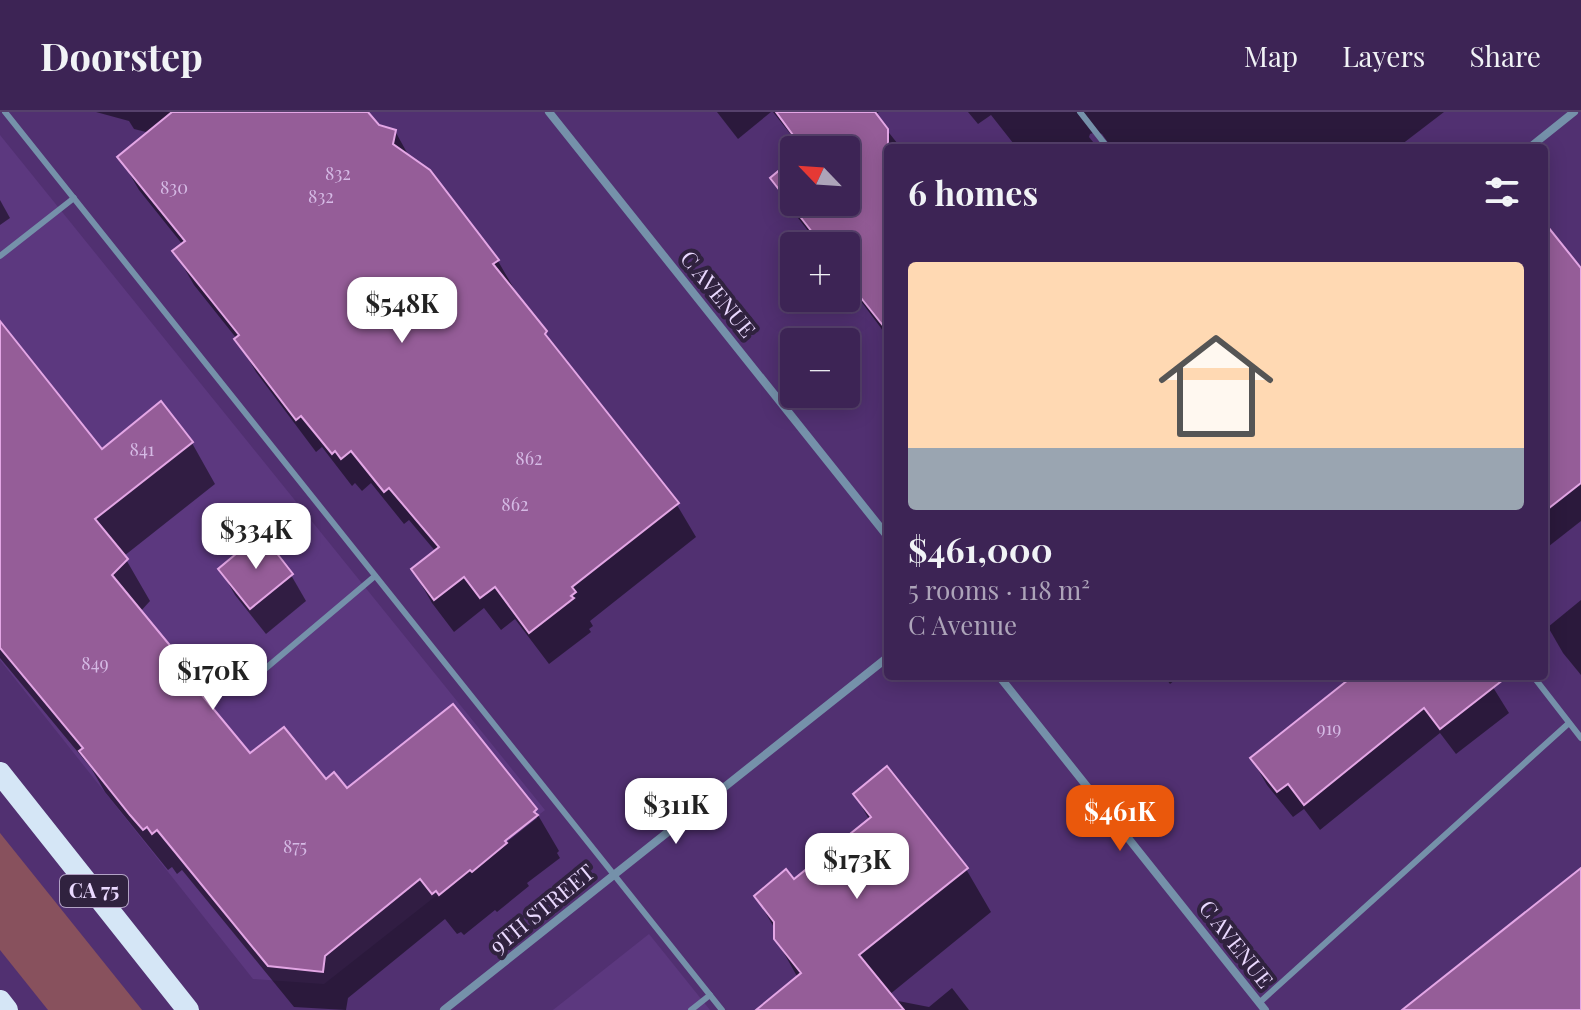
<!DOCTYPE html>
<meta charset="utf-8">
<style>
body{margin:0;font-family:"Playfair Display",serif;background:#442c5b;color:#f1f3f6;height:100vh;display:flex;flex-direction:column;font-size:30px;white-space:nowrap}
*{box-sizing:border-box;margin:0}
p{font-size:26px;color:#ada4b9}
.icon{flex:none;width:44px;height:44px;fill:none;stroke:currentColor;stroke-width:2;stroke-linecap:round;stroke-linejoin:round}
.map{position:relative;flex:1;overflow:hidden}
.sheet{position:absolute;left:884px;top:32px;width:664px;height:536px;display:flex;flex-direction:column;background:#3d2455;border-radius:8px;box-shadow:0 4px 20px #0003,0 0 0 2px #56416c}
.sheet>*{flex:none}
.needle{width:52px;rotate:295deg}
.tools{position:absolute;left:780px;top:24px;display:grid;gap:16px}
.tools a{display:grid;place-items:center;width:80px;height:80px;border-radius:8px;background:#3d2455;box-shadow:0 4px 20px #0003,0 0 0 2px #56416c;font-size:40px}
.price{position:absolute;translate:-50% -68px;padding:0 18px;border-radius:16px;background:#fff;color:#222;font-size:26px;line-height:52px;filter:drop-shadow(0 2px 4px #0008)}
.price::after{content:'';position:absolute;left:50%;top:48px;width:24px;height:18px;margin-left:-12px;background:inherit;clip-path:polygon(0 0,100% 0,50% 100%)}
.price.current{background:#ea580c;color:#fff}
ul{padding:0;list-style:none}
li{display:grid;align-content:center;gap:16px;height:424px;padding:0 24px}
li+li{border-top:2px solid #56416c}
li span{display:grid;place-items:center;height:248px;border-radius:8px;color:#555}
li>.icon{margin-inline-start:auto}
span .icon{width:144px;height:144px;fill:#fffc;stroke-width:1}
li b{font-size:34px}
h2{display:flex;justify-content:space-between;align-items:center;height:96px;padding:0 24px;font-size:34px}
header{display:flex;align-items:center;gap:48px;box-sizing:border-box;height:112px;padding:0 40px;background:#3d2455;border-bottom:2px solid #56416c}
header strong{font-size:38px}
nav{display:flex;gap:44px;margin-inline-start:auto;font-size:28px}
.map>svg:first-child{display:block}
.built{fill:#5c387f}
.green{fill:#88515d}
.shadow{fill:#0007;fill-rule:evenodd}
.building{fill:#955d98;stroke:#e3a6e5;stroke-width:2}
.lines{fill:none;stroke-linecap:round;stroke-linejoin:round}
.service{stroke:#7591aa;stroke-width:6}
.minor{stroke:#7591aa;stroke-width:8}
.trunk{stroke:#d5e6f6;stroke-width:22}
.labels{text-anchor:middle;stroke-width:8;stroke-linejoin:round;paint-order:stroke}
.number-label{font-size:18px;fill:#d5bae5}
.shield{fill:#30223f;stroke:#b2a2c5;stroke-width:2}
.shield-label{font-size:20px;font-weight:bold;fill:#ead9ff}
.street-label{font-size:22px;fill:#ead9ff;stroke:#30223f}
</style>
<header>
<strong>Doorstep</strong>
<nav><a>Map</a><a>Layers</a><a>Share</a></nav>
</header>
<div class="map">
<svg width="1581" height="898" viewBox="0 0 1581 898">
<rect width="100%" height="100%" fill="#513071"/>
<g class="built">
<path d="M0,23L545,698L324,872L253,867L0,548Z"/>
<path d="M649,822L710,898H553Z"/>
</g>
<path class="green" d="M0,721L142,898H48L0,838Z"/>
<g class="shadow">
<path d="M96,0H365L378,15L395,19L410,46L498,149L517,182L545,220L558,242L677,393L696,425L590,509L593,514L589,517L591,520L549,552L515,507L501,518L484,496L454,520L432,491L413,458L436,440L409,408L404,412L371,371L362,379L355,371L352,374L322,335L316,340L256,260L237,227L194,173L175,140L183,133L139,78L120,45L150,21L134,17L129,9Z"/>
<path d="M717,0H771L738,27Z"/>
<path d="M773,0H879L875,3L901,36H888V229L881,216L860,188L846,167V134H820L787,92L772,66L794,49V90H846V38H803Z"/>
<path d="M968,0H1444L1397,36H1112L1102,22L1096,20L1090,22L1089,25L1098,36H1017L991,3L978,12Z"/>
<path d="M0,88L10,106L0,113Z"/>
<path d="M1544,136L1581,159V409L1544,438Z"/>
<path d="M0,213L101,340L161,292L192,331L215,372L124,444L150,489L140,500L180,549L200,584L250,644L325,669L347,679L535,698L559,739L557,741L560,746L527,771L529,774L497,800L495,798L464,823L461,820L457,822L445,807L348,886L346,898L294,895L182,758L177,762L172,755L168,758L105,680L91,656L0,546ZM535,703L537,706L498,737L496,734Z"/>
<path d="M220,457L291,463L306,489L266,522L235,483Z"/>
<path d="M1581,488V563L1563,541L1548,515Z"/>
<path d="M1164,564H1180L1170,572Z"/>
<path d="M1356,564H1486L1509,601L1456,642L1440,621L1320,718L1304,697L1293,705L1267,673L1252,647Z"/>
<path d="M855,683L966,757L991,800L889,883L893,888L929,895L952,876L969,898H781L798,866L776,827V819L756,784L794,770L870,709Z"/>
</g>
<g class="building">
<path d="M172,0H368L379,13L396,18L393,32L430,58L499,148L493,152L547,219L545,222L679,391L572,475L576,480L571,484L574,486L529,521L495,475L480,486L464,465L434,488L411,457L439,435L389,376L384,380L351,339L341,347L335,339L332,342L301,304L296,308L234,227L239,223L172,139L185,129L117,45Z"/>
<path d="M776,0H875L888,17V220L846,167V134H823L770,66L794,46V90H846V38H804Z"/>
<path d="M1544,110L1581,156V371L1544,400Z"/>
<path d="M0,209L102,337L161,289L193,330L95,407L128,447L112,463L182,548L177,553L250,641L284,615L326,667L334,660L347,676L453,592L537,697L534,700L538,703L505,729L507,731L472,760L470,758L439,783L436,779L432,782L420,767L325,844L323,860L268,854L157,718L152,722L147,715L143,718L130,703L79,639L83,636L0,536Z"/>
<path d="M261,421L293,462L250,497L218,457Z"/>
<path d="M1353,564H1508L1440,617L1424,596L1304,693L1288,672L1277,680L1250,646Z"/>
<path d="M887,654L968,756L859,843L904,898H756L801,861L774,827V810L754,784L786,757L794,767L871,705L853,682Z"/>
<path d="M1581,756V898H1402Z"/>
</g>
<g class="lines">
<g class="service">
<path d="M5,0L722,898"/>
<path d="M1080,0L1108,36"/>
<path d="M0,144L74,86"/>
<path d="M1533,564L1581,626"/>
<path d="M246,573L375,464"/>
<path d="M1259,891L1569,611"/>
<path d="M691,898L710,883"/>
</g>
<g class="minor">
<path d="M549,0L888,425"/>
<path d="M1529,36L1574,0"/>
<path d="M999,564L1265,898"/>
<path d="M444,898L888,545"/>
</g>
<g class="trunk">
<path d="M0,661L188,898"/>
<path d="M0,889L7,898"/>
</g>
</g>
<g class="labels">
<g class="number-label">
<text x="338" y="68">832</text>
<text x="174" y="82">830</text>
<text x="321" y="91">832</text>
<text x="142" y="344">841</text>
<text x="529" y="353">862</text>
<text x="515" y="399">862</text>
<text x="95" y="558">849</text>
<text x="1329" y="623">919</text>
<text x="295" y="741">875</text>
</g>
<rect class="shield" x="60" y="763" width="68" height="32" rx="6"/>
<g class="shield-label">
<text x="94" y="786">CA 75</text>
</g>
<g class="street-label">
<text transform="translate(718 182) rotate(51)" y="8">C AVENUE</text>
<text transform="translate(542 797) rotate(-39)" y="8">9TH STREET</text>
<text transform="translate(1236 832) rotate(52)" y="8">C AVENUE</text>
</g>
</g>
</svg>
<div class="tools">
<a><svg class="needle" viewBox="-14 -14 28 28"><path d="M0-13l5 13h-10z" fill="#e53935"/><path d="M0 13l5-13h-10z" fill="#ada4b9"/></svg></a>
<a>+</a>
<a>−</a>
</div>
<b class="price" style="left:402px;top:233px">$548K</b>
<b class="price" style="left:256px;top:459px">$334K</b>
<b class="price" style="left:213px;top:600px">$170K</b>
<b class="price" style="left:676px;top:734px">$311K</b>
<b class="price current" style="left:1120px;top:741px">$461K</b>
<b class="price" style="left:857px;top:789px">$173K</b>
<section class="sheet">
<h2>6 homes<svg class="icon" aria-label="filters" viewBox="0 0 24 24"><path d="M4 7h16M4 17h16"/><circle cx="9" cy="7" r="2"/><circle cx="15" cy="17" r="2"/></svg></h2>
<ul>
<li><span style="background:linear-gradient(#ffd9b3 75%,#9aa5b1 0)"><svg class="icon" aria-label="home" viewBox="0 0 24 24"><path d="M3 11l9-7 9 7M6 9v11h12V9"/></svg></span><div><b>$461,000</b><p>5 rooms · 118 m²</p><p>C Avenue</p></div></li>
</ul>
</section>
</div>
